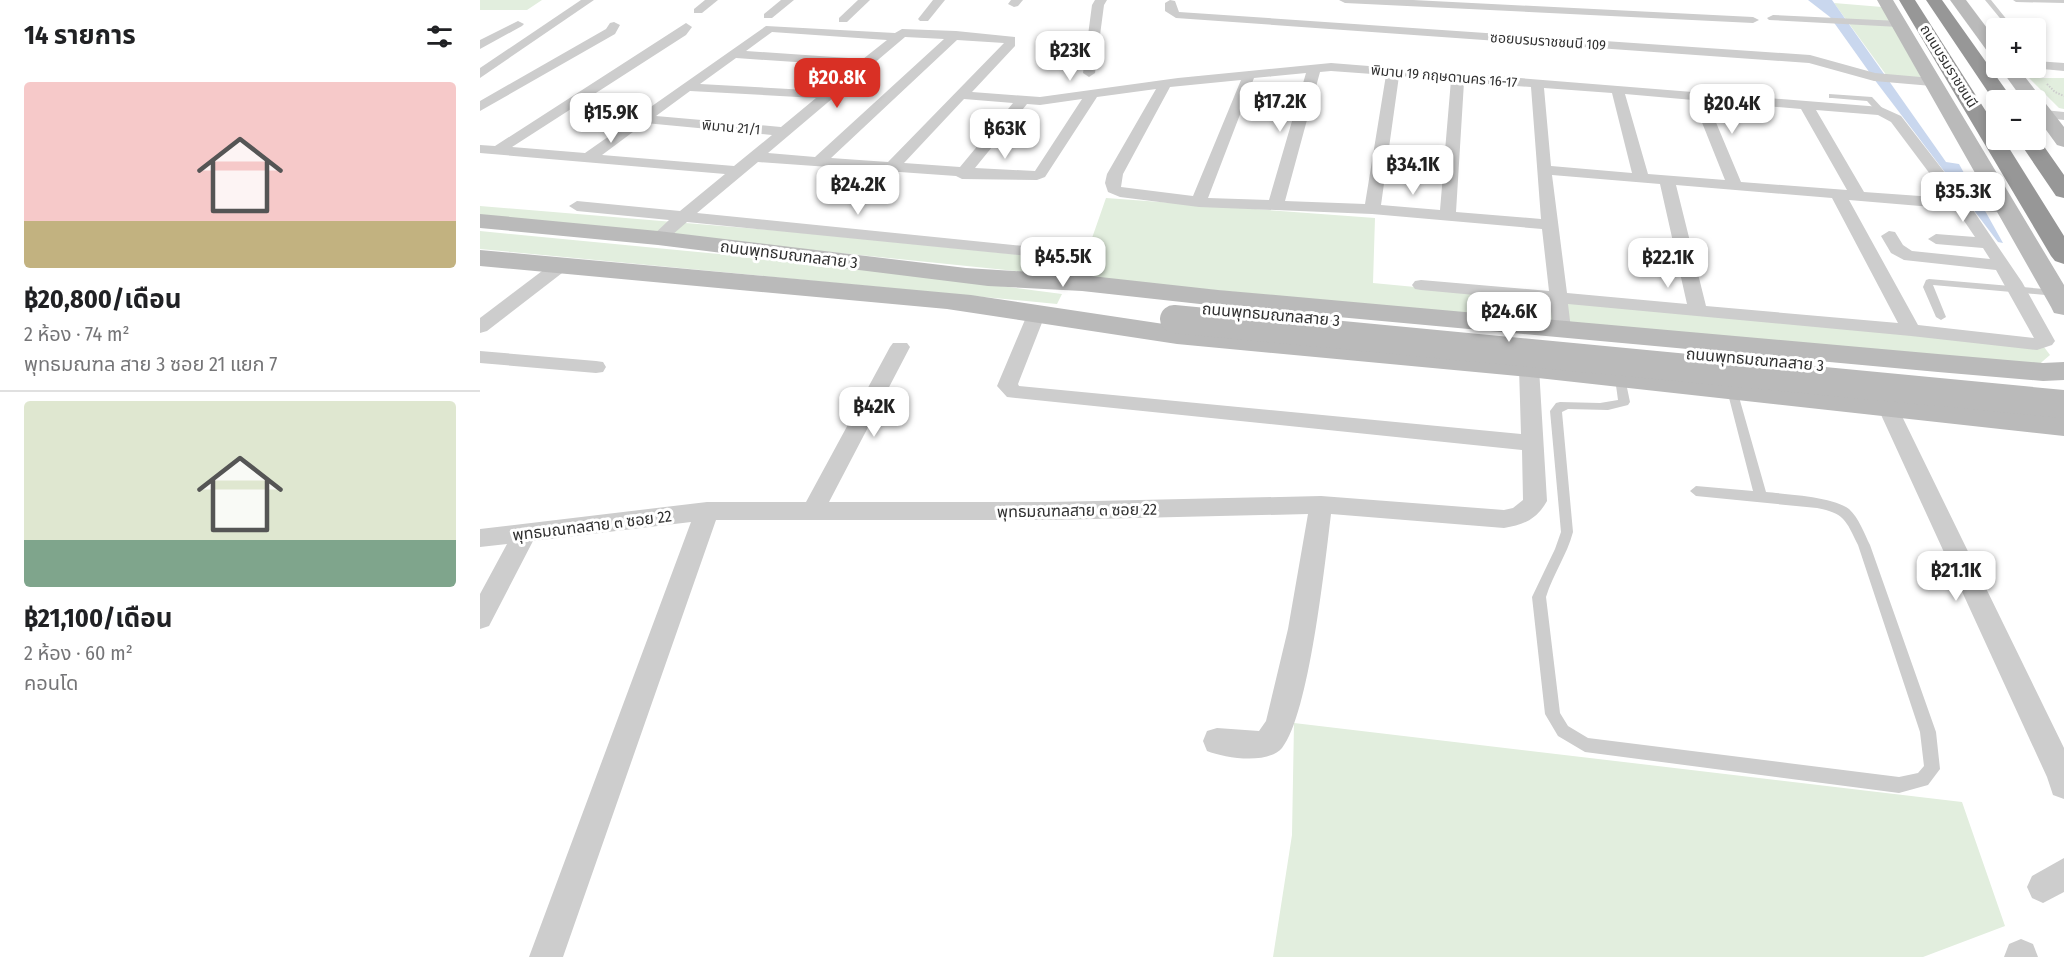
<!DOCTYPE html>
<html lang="th">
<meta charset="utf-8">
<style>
body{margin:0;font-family:"Fira Sans Condensed","Noto Sans Thai",sans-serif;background:#f2f2f2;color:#202124;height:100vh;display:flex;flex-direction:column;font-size:22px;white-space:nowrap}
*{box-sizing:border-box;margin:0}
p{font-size:20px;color:#757577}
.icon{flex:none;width:33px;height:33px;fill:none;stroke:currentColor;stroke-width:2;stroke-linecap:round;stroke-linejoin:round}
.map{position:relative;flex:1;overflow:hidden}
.side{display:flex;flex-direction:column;background:#fff;width:480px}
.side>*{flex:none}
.controls{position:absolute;left:1506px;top:18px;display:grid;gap:12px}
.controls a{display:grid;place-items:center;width:60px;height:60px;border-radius:6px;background:#fff;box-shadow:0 3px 9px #0003;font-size:30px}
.price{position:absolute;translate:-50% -51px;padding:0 14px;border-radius:12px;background:#fff;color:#222;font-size:20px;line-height:39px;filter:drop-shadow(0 2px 3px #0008)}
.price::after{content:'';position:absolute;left:50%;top:36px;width:18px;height:14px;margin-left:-9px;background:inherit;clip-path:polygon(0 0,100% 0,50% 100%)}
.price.on{background:#d93025;color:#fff}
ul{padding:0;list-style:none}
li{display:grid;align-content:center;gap:12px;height:318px;padding:0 24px}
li+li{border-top:2px solid #e0e0e0}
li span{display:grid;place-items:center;height:186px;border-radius:6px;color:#555}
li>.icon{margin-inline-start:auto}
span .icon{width:108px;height:108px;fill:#fffc;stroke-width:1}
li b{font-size:26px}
h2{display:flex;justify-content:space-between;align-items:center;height:72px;padding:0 24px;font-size:26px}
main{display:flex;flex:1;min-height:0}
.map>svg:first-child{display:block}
.green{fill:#e2eede}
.water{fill:#c9d7ee}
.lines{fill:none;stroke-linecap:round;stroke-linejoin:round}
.path{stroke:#cdcdcd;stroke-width:2;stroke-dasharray:1.5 1.5;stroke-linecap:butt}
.lane{fill:#cdcdcd;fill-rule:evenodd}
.street{fill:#cdcdcd;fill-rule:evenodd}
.secondary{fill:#bababa;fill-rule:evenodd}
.highway{fill:#979797;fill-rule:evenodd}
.secondary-bridge{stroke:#bababa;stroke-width:28}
.labels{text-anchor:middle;stroke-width:6;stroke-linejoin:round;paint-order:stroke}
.far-street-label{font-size:14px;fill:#303030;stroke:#fff}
.street-label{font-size:16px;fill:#303030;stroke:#fff}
</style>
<main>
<section class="side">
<h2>14 รายการ<svg class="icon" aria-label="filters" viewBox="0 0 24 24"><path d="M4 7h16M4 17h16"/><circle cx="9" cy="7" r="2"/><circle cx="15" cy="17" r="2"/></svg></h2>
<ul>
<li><span style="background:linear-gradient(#f6c9c9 75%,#c2b280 0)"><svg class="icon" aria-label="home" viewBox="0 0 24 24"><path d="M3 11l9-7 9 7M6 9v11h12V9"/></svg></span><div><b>฿20,800/เดือน</b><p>2 ห้อง · 74 m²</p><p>พุทธมณฑล สาย 3 ซอย 21 แยก 7</p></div></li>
<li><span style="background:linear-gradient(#dfe7d0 75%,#7fa58c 0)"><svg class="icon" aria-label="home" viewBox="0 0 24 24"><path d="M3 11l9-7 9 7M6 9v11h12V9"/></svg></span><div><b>฿21,100/เดือน</b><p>2 ห้อง · 60 m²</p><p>คอนโด</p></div></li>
</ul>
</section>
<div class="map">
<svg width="1584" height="957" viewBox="0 0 1584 957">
<rect width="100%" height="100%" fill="#fff"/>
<g class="green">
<path d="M0,0H62L47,10H0Z"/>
<path d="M1354,3L1402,7L1442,79L1407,76Z"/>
<path d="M1549,78H1584V109L1579,108Z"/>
<path d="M626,198L895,218L893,283L1564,347L1570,355L1556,367L564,274L0,216V206L314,232L604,261Z"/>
<path d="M0,231L384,268L582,294L577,304L0,249Z"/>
<path d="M814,723L1482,802L1525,926L1443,957H793L812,835Z"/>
</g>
<path class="water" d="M1328,0H1352L1466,162L1479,164L1523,243L1518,242L1397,83L1350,17Z"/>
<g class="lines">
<path class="path" d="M1567,84L1575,92L1584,96"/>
<g class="lane">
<path d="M1505,0H1511L1528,21V23H1524Z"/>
<path d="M1533,0H1584V3L1536,2Z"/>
<path d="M1349,94L1392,97L1405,111L1398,113L1387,101L1352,98H1349Z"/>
<path d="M1449,279L1576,290L1581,293L1576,296L1453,285L1466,317L1461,320L1456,317L1443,287L1446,280Z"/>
<path d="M1140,375L1145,378L1150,402L1148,405L1128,410L1088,409L1082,412L1093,532C1087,555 1073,574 1066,597L1080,713L1088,726L1108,738L1419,777L1438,773L1444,766L1440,732L1378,545C1366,520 1364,513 1337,508L1216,496L1210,491L1216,486L1273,491L1247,390L1252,386L1257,390L1286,492C1305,494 1355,497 1369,509C1379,518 1384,533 1390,545L1456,732L1460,769L1448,785L1419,793L1105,752L1078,736L1065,714L1052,597L1075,549L1081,532L1070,411L1076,403L1080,402L1120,403L1138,400L1135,378Z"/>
</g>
<g class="street">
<path d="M101,0H114L0,78V68Z"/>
<path d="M225,0H238L222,13H214V9Z"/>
<path d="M301,0H314L292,18H284V14Z"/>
<path d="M378,0H390L367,22H359V18Z"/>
<path d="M453,0H465L448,21H440L438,19Z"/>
<path d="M531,0H543L538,6L534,7L528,4Z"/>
<path d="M615,0H627L624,5L615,73L609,77L603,73L612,5Z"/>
<path d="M690,0L695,1L699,12L1330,55L1395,73L1452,78L1459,82L1452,86L1394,81L1329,63L696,18L685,11V3Z"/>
<path d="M859,0H933L1273,17L1279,20L1273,23L865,3Z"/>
<path d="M1293,15L1419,21L1425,24L1419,27L1289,20L1287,18Z"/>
<path d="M38,21L44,24L42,26L0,49V40Z"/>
<path d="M134,22L140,25L135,34L0,111V101L126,29L130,23Z"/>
<path d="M206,23L212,27L206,35L32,147L105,153L286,26L415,33L422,29L476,31L535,37V46L492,92L560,97L698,78L851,63L1401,107L1421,116L1486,200L1532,205L1534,208L1526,213L1493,210L1542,282L1575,341L1572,345L1557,350L1431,336L1088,304L1091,329L1089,333H1075L1073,329L1070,302L941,290L935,289L932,285L935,281L941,280L1069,291L1062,229L892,214L719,207L640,197L628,192L625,183L627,174L676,89L617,97L565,177L557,180L482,179L476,176L278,162L217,213L554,247L557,251L554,255L548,256L207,222L184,242L178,243L170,238L189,220L97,211L89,206L97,201L200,211L245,174L0,153V145L15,146ZM292,32L407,40L383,59L266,51ZM425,37L464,39L335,157L288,153ZM477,40L524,43L408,162L351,158ZM256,58L375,66L345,91L220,84ZM851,71L906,75L885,204L805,201L840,72ZM826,73L789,200L728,198L774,78ZM919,76L971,80L960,210L901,205ZM761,80L713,196L641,187L643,174L690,87ZM984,82L1051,87L1061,219L976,212ZM1064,88L1132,93L1152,173L1071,166ZM210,91L336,98L301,127L176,116ZM1145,94L1213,100L1245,180L1168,174ZM484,99L533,103L480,167L424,163ZM602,99L555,171L495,168L547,104L560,105ZM1227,101L1321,109L1367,190L1261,182ZM1336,110L1398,115L1411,122L1468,198L1384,192ZM165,123L292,135L254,166L122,155ZM1072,175L1180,184L1207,304L1087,293ZM1196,185L1352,198L1418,323L1226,306ZM1369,200L1476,209L1495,237L1456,234L1448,239L1456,244L1503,248L1510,259L1432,251L1423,245L1415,232L1409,231L1401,236L1411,253L1424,260L1516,270L1554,338L1438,325Z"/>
<path d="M1556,61L1584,63V71L1552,68H1556Z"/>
<path d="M1564,110L1584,112V120L1559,117L1557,114L1559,111Z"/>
<path d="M80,261L86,262L89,266L86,270L7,331L0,333V318L74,262Z"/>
<path d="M556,309L563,311L565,315L538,384L539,386L1041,434L1039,368L1042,363L1049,362L1056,363L1059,368L1067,501C1057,519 1044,525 1024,528L851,514C845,563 829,715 802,748C787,765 745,758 727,751L723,741L727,731L737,728L779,731L786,721L808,629L828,514L571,520H236L83,957H49L211,522L53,541L9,626L0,629V594L27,544L0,547V529L227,502H326L410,347L413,343H427L430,347L349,502H571L841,496L1024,510L1033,508L1043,500L1042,450L527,397L517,386L547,315L549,311Z"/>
<path d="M0,351L116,361L123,362L126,367L123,372L116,373L0,363Z"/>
<path d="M1407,399L1414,401L1417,406L1584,748V799L1573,795L1567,777L1397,406L1400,401Z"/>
<path d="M1584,858V892L1563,903L1552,898L1547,887L1552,876Z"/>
<path d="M1541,939L1553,944L1558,957H1524L1529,944Z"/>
</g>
<g class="secondary">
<path d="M1397,0H1413L1584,285V315L1574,313L1571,307Z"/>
<path d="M1470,0H1486L1516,40V56L1510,55Z"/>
<path d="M1520,68H1538L1584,127V147L1577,145L1556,116V100H1543Z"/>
<path d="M0,214L178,231L486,268L602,275L738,290L1458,354L1563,363L1584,362V380L1563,381L1458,372L738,306L602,291L508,286L178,245L0,228Z"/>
<path d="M0,250L491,295L697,326L1049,359L1584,414V436L1049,377L697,344L467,309L0,266Z"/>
</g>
<g class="highway">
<path d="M1419,0H1435L1516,127V140H1524L1584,236V264L1575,261L1571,256Z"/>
<path d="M1446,0H1462L1533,100H1516V104Z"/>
<path d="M1556,135L1584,175V198L1576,196L1538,140H1556Z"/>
</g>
<path class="secondary-bridge" d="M694,319L1584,404"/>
</g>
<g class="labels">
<g class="far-street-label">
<text transform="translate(1068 41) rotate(4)" y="5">ซอยบรมราชชนนี 109</text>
<text transform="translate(1469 66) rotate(58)" y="5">ถนนบรมราชชนนี</text>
<text transform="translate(964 76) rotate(5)" y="5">พิมาน 19 กฤษดานคร 16-17</text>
<text transform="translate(251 127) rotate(5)" y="5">พิมาน 21/1</text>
</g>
<g class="street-label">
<text transform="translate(309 254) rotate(7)" y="6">ถนนพุทธมณฑลสาย 3</text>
<text transform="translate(791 314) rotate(5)" y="6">ถนนพุทธมณฑลสาย 3</text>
<text transform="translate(1275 359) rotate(5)" y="6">ถนนพุทธมณฑลสาย 3</text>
<text transform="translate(597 510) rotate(-1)" y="6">พุทธมณฑลสาย ๓ ซอย 22</text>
<text transform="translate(112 525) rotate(-7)" y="6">พุทธมณฑลสาย ๓ ซอย 22</text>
</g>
</g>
</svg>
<div class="controls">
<a>+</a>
<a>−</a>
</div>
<b class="price" style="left:590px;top:82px">฿23K</b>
<b class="price on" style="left:357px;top:109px">฿20.8K</b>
<b class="price" style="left:800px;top:133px">฿17.2K</b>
<b class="price" style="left:1252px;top:135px">฿20.4K</b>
<b class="price" style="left:131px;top:144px">฿15.9K</b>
<b class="price" style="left:525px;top:160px">฿63K</b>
<b class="price" style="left:933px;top:196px">฿34.1K</b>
<b class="price" style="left:378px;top:216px">฿24.2K</b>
<b class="price" style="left:1483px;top:223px">฿35.3K</b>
<b class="price" style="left:583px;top:288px">฿45.5K</b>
<b class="price" style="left:1188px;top:289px">฿22.1K</b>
<b class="price" style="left:1029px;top:343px">฿24.6K</b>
<b class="price" style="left:394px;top:438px">฿42K</b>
<b class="price" style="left:1476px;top:602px">฿21.1K</b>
</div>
</main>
